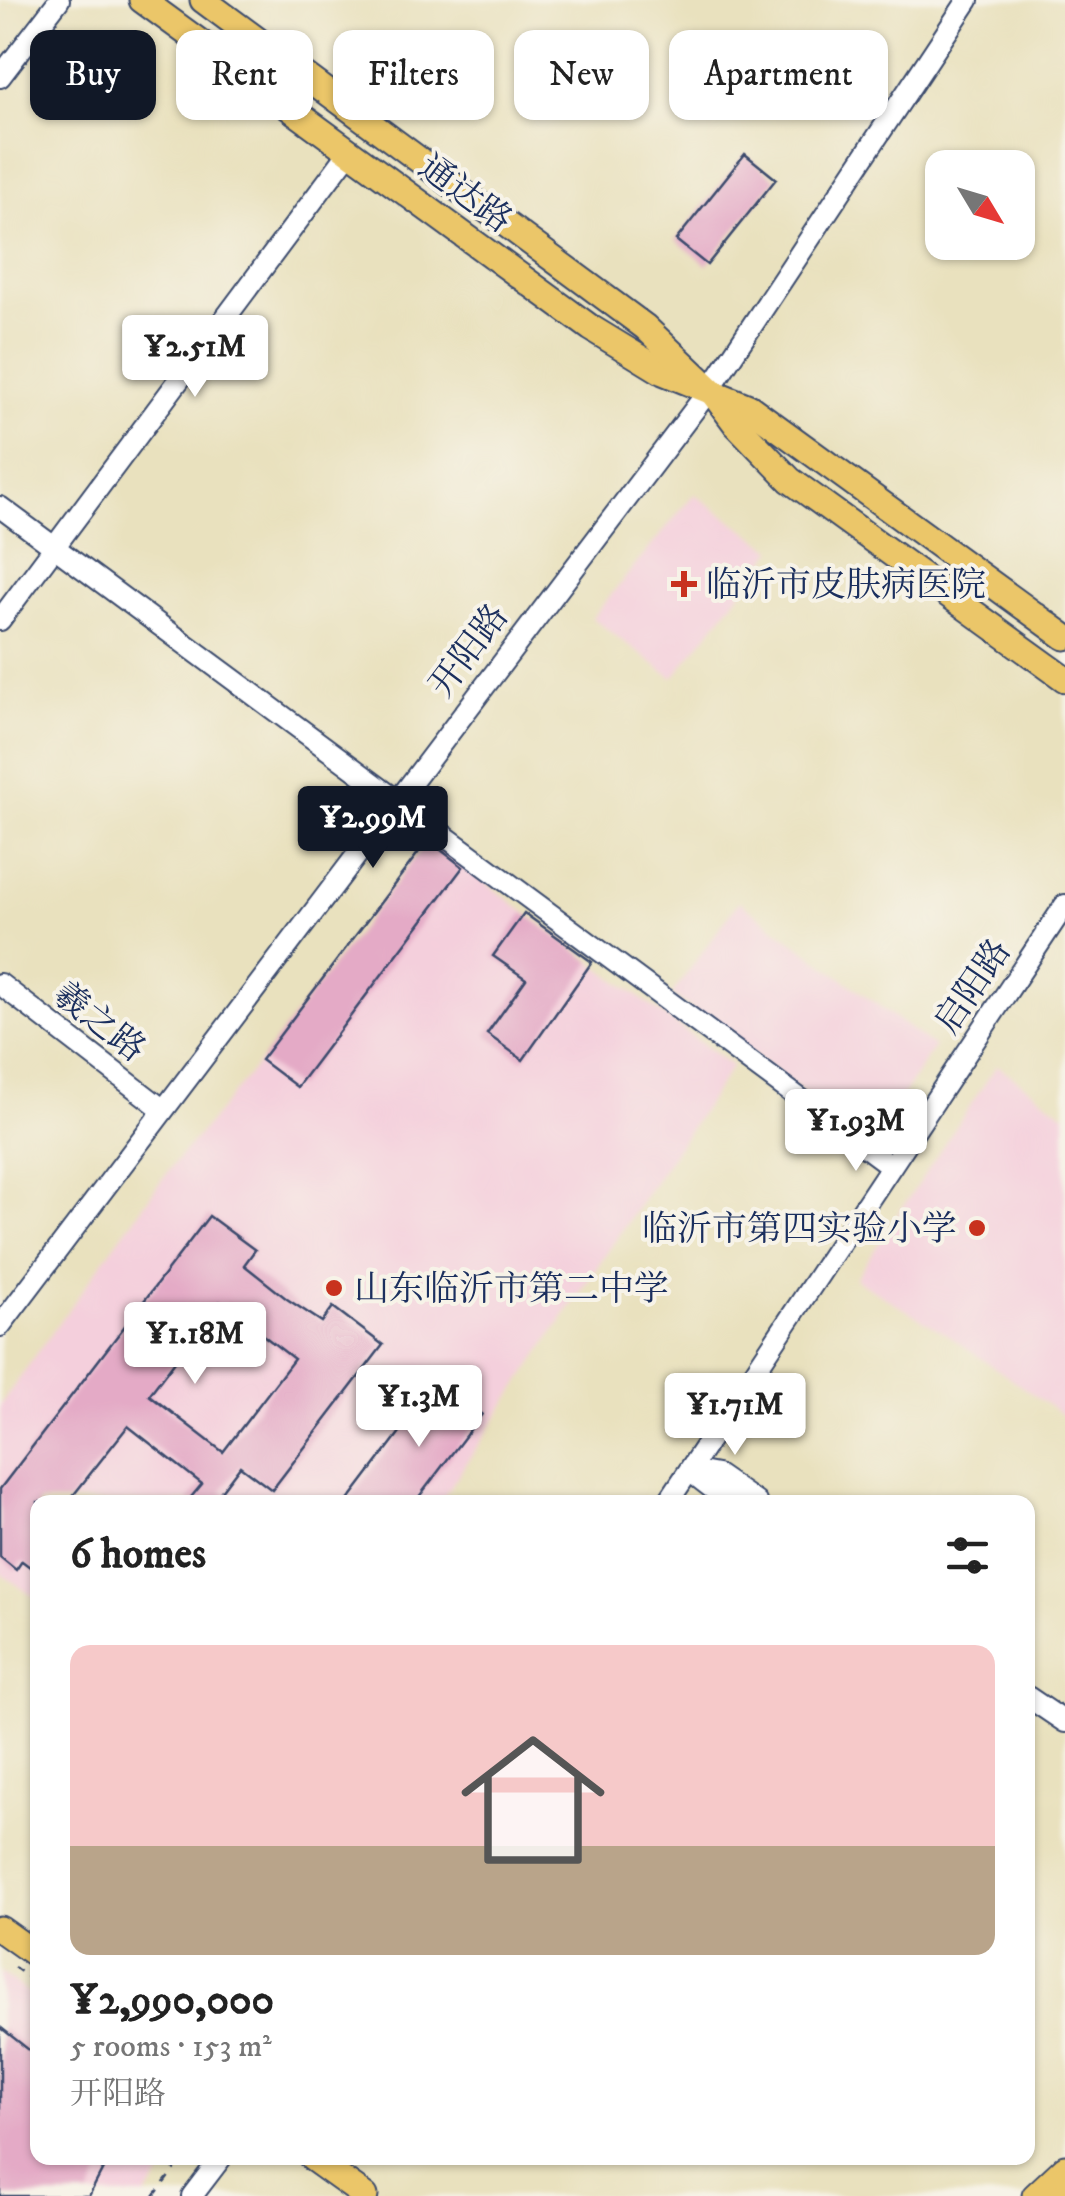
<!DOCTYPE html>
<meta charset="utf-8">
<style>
body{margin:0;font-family:"IM FELL DW Pica","Noto Serif SC",serif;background:#f6f6f6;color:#222;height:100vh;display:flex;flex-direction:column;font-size:38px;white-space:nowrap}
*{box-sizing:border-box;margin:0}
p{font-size:32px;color:#767676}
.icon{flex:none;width:55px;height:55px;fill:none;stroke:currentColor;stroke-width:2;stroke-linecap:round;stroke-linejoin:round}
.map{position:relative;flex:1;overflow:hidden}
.drawer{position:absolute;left:30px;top:1495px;width:1005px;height:670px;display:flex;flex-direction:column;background:#fff;border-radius:20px;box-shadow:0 2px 8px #0004}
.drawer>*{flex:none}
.top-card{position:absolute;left:30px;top:30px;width:1005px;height:90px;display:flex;gap:20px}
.needle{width:65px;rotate:128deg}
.controls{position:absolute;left:925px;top:150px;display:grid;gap:20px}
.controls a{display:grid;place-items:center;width:110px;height:110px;border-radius:20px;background:#fff;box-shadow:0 2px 8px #0004;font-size:50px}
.price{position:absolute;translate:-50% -85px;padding:0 22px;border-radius:10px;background:#fff;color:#222;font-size:32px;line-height:65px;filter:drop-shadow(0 2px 5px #0008)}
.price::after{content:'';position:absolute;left:50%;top:60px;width:30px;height:22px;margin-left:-15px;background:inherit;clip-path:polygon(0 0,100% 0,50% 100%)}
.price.active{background:#111827;color:#fff}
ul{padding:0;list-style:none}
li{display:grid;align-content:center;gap:20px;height:530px;padding:0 40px}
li+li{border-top:2px solid #e0e0e0}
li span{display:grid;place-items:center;height:310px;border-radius:20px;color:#555}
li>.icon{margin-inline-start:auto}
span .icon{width:180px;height:180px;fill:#fffc;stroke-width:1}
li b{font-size:42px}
h2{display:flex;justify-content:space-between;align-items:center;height:120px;padding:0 40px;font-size:42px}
.tag{padding:0 35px;border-radius:20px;background:#fff;box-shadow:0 2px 8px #0004;font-size:35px;line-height:90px}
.tag.active{background:#111827;color:#fff}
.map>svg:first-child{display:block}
.built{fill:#f4cfdc}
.building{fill:#e4aac6;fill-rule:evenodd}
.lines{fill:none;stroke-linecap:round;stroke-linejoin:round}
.minor-casing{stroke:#3a4a6c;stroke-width:24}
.major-casing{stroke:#3a4a6c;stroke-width:29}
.path{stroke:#3a4a6c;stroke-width:2.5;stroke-dasharray:8 8;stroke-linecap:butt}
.minor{stroke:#fff;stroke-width:20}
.major{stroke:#ebc669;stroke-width:25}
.poi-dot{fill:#c8321e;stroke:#f7f3e8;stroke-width:4}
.labels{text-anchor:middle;stroke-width:8;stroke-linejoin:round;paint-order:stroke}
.street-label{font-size:35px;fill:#1b2f5e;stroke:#f7f3e8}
.poi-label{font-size:35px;fill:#1b2f5e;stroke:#f7f3e8;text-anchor:start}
</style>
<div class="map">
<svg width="1065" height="2196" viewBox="0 0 1065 2196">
<rect width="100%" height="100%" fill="#f7f3e8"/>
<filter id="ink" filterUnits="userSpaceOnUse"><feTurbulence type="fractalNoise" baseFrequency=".01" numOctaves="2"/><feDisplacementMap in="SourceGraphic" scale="20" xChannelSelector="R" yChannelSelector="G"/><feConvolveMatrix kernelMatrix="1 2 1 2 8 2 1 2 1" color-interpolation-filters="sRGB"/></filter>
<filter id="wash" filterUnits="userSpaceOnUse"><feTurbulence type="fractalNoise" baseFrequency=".0048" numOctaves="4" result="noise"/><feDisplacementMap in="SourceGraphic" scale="40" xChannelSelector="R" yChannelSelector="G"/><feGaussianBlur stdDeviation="2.25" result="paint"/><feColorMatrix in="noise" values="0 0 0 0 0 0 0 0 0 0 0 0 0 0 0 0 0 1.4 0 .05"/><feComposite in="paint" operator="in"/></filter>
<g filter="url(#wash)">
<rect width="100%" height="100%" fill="#e9e1be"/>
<g class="built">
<path d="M694,494L774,550L673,678L592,618Z"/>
<path d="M428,840L732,1066L440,1502H38L37,1599L0,1573V1405L168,1171L261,1060Z"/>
<path d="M739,901L934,1047L872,1143L672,994Z"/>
<path d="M997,1065L1065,1114V1417L951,1337L855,1279Z"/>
<path d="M0,1972L37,1999L38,2158H174L146,2196H0Z"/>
</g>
<g id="blocks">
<g class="building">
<path d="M745,154L776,179L707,265L676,240Z"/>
<path d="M428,840L463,867L297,1087L261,1060Z"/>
<path d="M524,913L592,962L523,1060L487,1034L526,979L493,956Z"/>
<path d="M209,1216L255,1250L244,1265L287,1299L322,1322L333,1307L383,1345L272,1490L240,1466L221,1491L236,1502H187L202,1484L128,1426L68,1502H38V1573L22,1561L16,1570L0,1557V1489ZM220,1302L294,1359L223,1452L149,1395Z"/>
<path d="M438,1382L482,1414L415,1502H347Z"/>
<path d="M0,2027L38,2057V2158H102L104,2167L89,2196H0Z"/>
</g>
</g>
</g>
<g filter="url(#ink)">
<use href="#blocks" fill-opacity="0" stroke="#3a4a6c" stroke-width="2.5"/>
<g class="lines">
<g class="minor-casing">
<g id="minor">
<path d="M0,77L59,0"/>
<path d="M0,507L891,1166"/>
<path d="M0,620L350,151"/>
<path d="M0,984L161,1108"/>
<path d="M0,1326L710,389L968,0"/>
<path d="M690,1470L717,1475L756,1502"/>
<path d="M691,1472L730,1502"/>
<path d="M668,1502L1065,905"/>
<path d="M1028,1697L1065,1722"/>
<path d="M192,2196L221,2158"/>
</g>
</g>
<g class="major-casing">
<g id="major">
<path d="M142,0L591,328L663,372L749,407L1065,637"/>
<path d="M203,0L645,327L710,389L736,424L790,480L1065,679"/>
<path d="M0,1929L38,1956"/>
<path d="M312,2158L365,2196"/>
<path d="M1035,2196L1065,2168"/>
<path d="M1063,2196L1065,2194"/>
</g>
</g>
<g class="path">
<path d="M14,1967L38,1984"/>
<path d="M154,2196L183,2158"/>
</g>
<use href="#minor" class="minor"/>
<use href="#major" class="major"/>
</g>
</g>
<g class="poi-dot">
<path d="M679 569h10v10h10v10h-10v10h-10v-10h-10v-10h10z"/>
<circle cx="977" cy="1228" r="10"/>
<circle cx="334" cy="1288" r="10"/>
</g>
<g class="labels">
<g class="street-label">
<text transform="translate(466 193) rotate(36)" y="12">通达路</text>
<text transform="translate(468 650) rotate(-53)" y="12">开阳路</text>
<text transform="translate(972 986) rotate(-56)" y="12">启阳路</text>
<text transform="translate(100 1021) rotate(38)" y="12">羲之路</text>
</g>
<g class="poi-label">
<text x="706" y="596">临沂市皮肤病医院</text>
<text x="957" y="1240" text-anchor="end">临沂市第四实验小学</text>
<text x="354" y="1300">山东临沂市第二中学</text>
</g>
</g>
</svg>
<div class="controls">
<a><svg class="needle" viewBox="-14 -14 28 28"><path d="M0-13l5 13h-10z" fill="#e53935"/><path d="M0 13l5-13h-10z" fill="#767676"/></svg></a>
</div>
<b class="price" style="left:195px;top:400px">¥2.51M</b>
<b class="price active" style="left:373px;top:871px">¥2.99M</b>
<b class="price" style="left:856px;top:1174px">¥1.93M</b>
<b class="price" style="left:195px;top:1387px">¥1.18M</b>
<b class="price" style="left:419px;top:1450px">¥1.3M</b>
<b class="price" style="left:735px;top:1458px">¥1.71M</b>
<div class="top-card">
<a class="tag active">Buy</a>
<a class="tag">Rent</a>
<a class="tag">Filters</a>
<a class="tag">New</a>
<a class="tag">Apartment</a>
</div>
<section class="drawer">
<h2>6 homes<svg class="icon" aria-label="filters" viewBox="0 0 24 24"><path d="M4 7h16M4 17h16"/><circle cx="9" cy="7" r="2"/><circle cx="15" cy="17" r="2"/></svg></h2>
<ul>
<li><span style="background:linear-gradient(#f6c9c9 65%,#b9a48a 0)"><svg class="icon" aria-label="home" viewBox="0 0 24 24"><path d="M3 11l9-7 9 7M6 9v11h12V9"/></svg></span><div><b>¥2,990,000</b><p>5 rooms · 153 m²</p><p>开阳路</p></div></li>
</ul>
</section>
</div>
